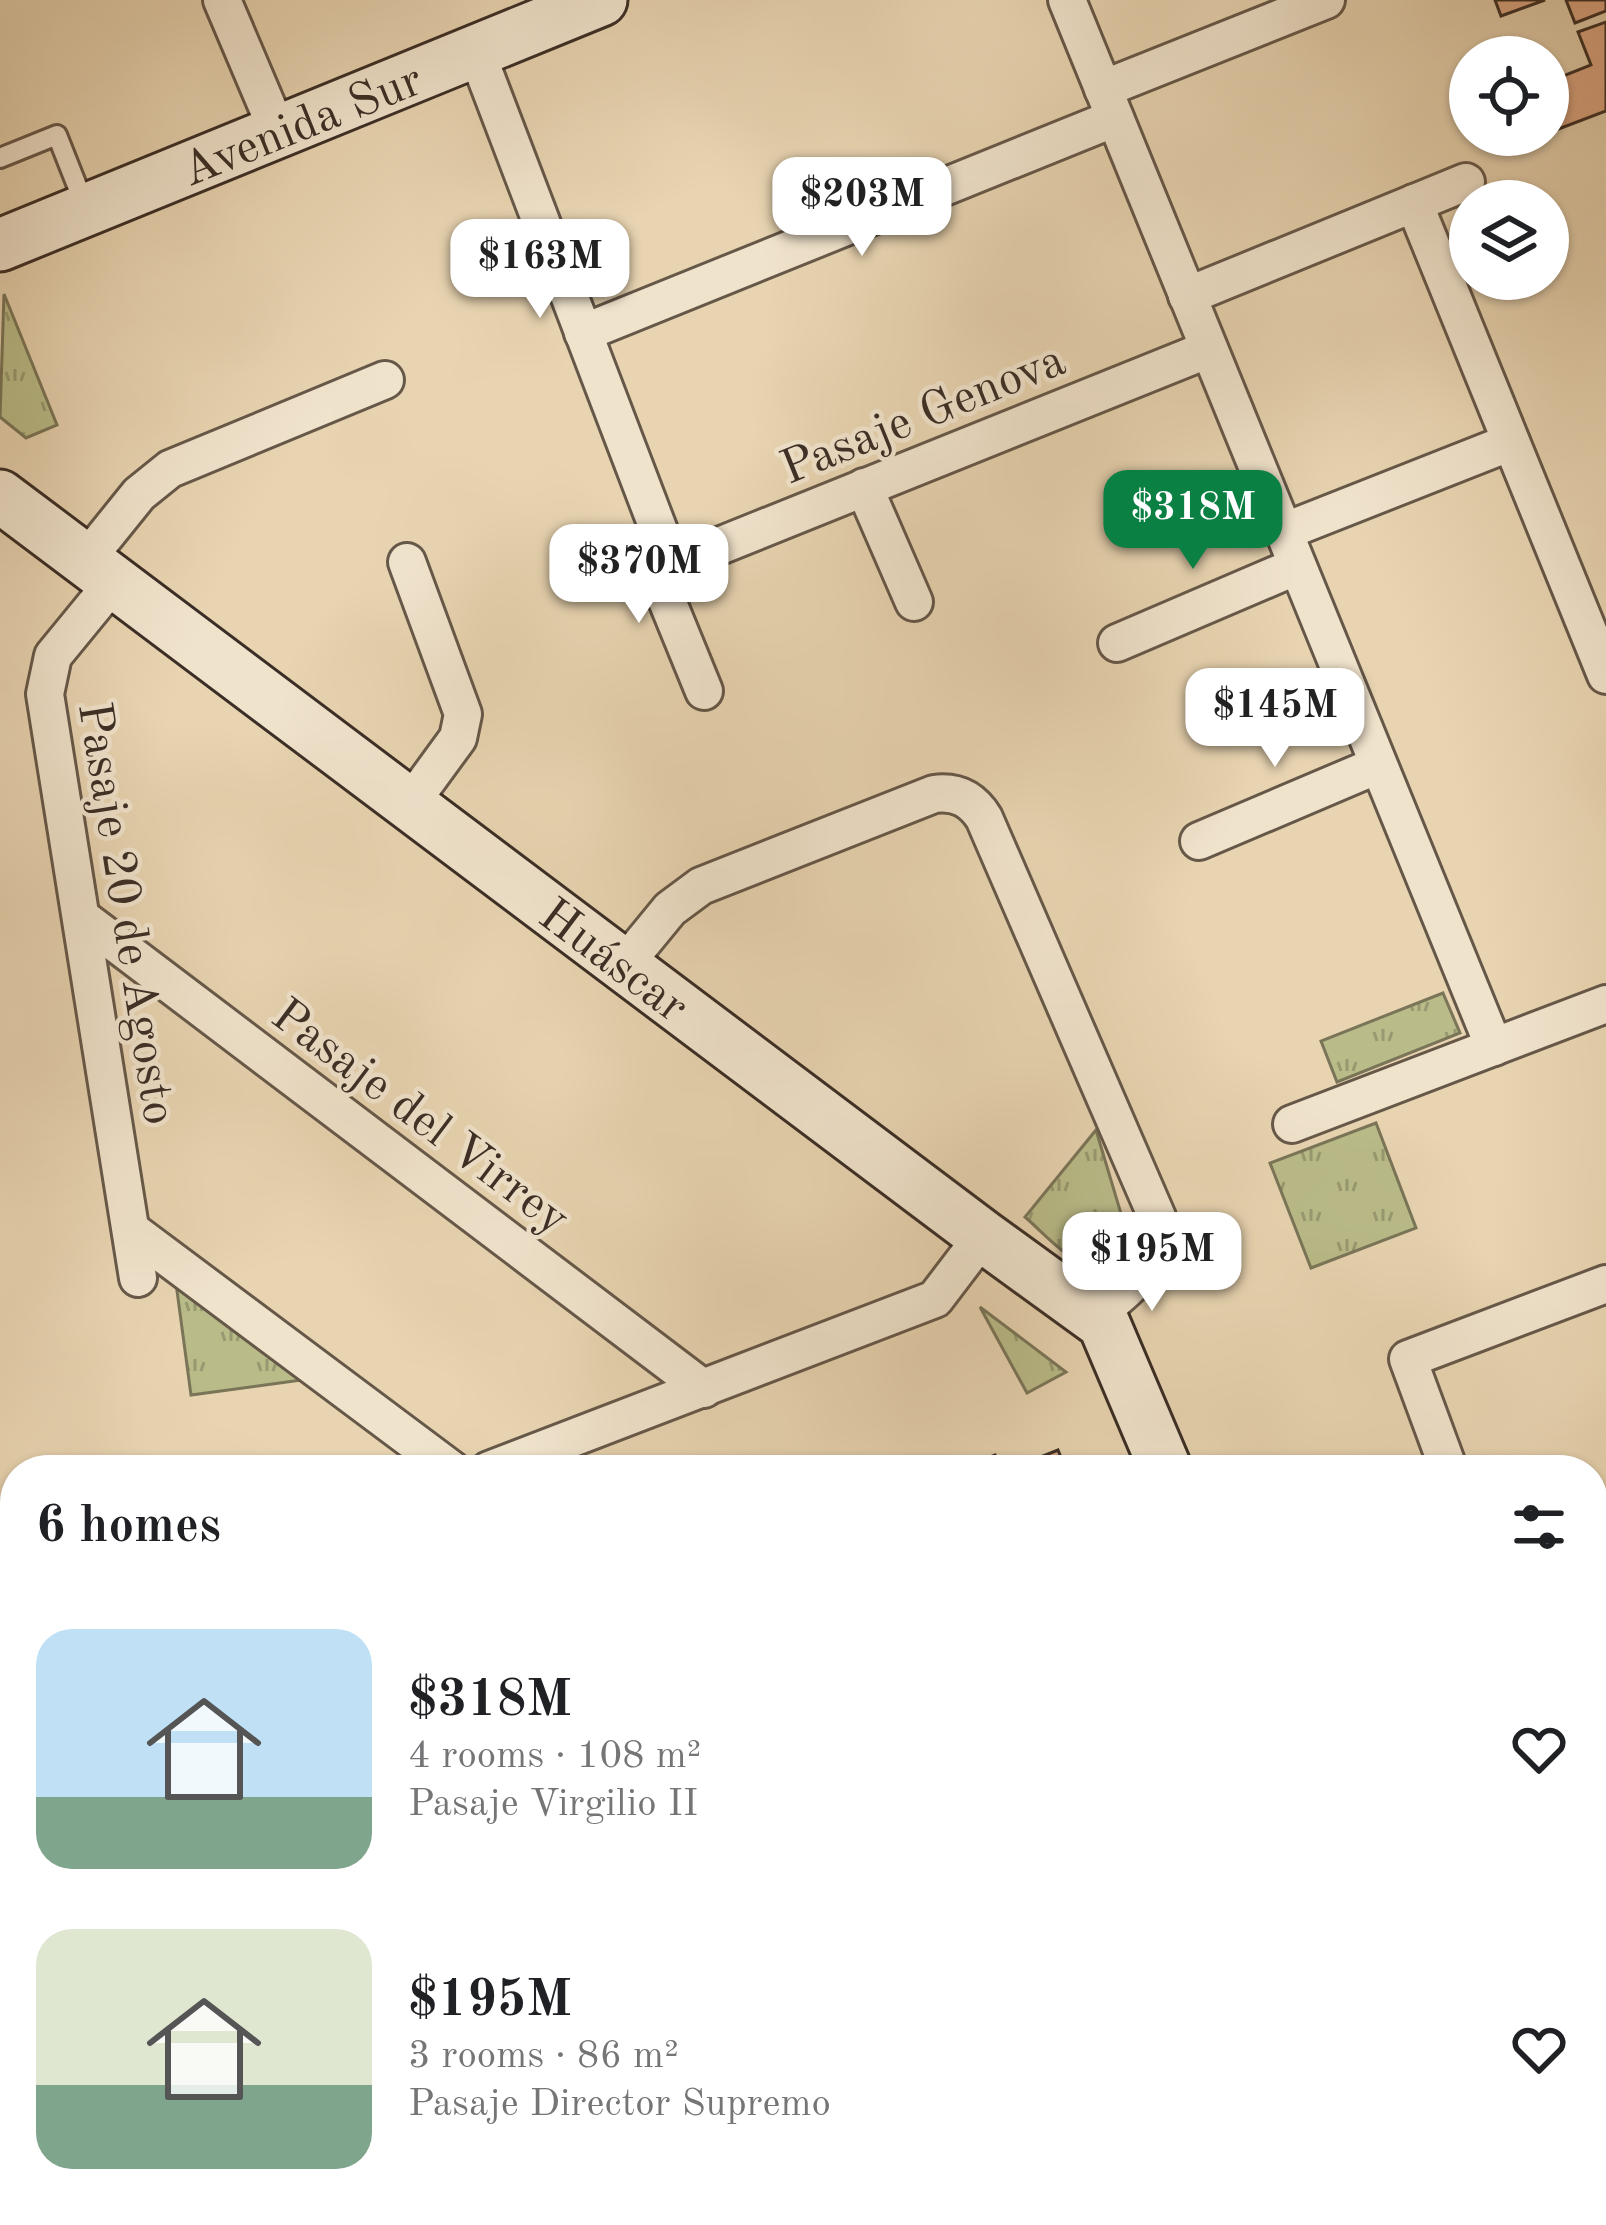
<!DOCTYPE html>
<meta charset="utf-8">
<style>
body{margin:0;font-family:"Old Standard TT",serif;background:#f2f2f2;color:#202124;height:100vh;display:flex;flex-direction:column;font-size:45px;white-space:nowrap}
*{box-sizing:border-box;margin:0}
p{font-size:39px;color:#757577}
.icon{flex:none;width:66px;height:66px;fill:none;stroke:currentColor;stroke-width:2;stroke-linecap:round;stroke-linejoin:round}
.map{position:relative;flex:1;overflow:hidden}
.sheet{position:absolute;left:0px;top:1455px;width:1608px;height:771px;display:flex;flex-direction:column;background:#fff;border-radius:48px 48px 0 0;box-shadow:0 3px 9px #0004}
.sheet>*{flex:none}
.controls{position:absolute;left:1449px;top:36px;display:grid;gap:24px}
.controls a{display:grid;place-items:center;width:120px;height:120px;border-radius:50%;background:#fff;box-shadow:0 3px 9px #0004;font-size:60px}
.price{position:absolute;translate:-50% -102px;padding:0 27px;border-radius:24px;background:#fff;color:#222;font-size:39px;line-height:78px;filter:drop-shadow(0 3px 6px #0008)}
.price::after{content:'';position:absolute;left:50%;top:72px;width:36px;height:27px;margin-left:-18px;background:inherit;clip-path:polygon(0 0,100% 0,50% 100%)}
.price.active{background:#0b8043;color:#fff}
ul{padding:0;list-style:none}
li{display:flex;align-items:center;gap:36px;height:300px;padding:0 36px}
li span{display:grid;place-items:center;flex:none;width:336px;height:240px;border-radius:36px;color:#555}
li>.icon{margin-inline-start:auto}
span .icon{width:144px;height:144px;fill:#fffc;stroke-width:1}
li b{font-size:51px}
h2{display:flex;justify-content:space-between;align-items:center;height:144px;padding:0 36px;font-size:51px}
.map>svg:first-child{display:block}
.grass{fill:url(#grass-tufts);stroke:#7a7558;stroke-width:3}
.park{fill:#b9bc89;stroke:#7a7558;stroke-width:3}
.building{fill:#dfa885;stroke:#3b2e26;stroke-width:3}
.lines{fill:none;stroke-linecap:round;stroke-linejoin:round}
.lane-casing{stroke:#665849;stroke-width:24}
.street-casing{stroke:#665849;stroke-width:42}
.secondary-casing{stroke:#3b2e26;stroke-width:57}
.lane{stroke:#f0e3cc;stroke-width:18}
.street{stroke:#f0e3cc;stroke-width:36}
.secondary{stroke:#f0e3cc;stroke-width:51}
.labels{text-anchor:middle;stroke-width:9;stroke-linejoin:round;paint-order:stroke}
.street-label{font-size:48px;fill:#3b2e26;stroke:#f0e3cc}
</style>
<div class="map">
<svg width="1606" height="2225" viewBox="0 0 1606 2225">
<defs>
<pattern id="grass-tufts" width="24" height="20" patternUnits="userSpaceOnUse" patternTransform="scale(3)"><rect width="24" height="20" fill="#b9bc89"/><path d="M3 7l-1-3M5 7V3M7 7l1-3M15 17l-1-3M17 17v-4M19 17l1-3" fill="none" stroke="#989970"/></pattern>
</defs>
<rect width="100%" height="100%" fill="#e8d4b1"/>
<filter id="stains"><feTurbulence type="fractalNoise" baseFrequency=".00167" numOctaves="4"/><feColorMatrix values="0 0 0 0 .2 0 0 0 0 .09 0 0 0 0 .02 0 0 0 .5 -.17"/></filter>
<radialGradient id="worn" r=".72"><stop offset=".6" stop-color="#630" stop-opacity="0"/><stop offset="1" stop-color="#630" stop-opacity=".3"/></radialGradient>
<g class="grass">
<path d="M4,294L57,425L26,438L0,417Z"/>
<path d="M1443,993L1460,1033L1337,1082L1321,1041Z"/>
<path d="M1376,1123L1416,1228L1311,1268L1270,1163Z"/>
<path d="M1096,1130L1131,1247L1121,1266C1082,1280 1053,1241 1025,1217Z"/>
<path d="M173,1261L331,1376L191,1395Z"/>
<path d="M980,1307L1066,1372L1027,1393Z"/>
</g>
<path class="park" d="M700,2211H804L810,2225H705Z"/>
<g class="building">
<path d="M1495,0H1545L1501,16Z"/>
<path d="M1566,0H1606V11L1575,23Z"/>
<path d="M1606,22V111L1548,133V82L1591,65L1578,32Z"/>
<path d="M1058,1450L1066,1470H967L965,1467L995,1455L1000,1468L1021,1460L1023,1464Z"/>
<path d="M1606,1784V1842L1593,1847V1789Z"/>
<path d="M9,2089L15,2133L0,2139V2092Z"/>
<path d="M1606,2159V2206L1588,2213L1593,2211V2164Z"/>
<path d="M15,2179V2211H52L17,2224L2,2183Z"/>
<path d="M58,2211L63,2225L17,2224L52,2211Z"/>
<path d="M389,2211H445L450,2225H394Z"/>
<path d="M853,2211H908L911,2220L858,2225Z"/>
<path d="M1244,2211H1300L1306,2225H1250Z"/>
<path d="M1300,2211H1349L1312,2225H1306Z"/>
<path d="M1532,2211H1587L1588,2213L1556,2225H1537Z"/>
</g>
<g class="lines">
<g class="lane-casing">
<g id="lane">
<path d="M0,158L57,135L85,206"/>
<path d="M0,2014L15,2008"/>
</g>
</g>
<g class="street-casing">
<g id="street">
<path d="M222,0L278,132"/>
<path d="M1067,0L1494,1047"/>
<path d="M476,51L672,565L666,598L704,691"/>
<path d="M1103,89L1326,0"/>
<path d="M1414,203L1606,675"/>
<path d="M1187,296L1466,182"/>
<path d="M583,333L1115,118"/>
<path d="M864,487L914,602"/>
<path d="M1283,532L1511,442"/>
<path d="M85,561L139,494L170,469L385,380"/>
<path d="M407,562L463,714L458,738L409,805"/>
<path d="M672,565L1209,349"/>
<path d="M112,584L53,656L45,694L138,1278"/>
<path d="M1117,643L1297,566"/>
<path d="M1199,841L1378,765"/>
<path d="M81,917L704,1389"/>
<path d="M624,965L670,909L701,886L934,794C956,791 972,799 984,818L1157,1217C1167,1261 1126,1290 1096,1315"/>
<path d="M1292,1124L1606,1004"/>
<path d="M131,1230L452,1470"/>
<path d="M489,1470L935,1299L983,1236"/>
<path d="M1449,1470L1408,1359L1606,1284"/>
<path d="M1009,2225L1047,2211"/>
</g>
</g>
<g class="secondary-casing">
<g id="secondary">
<path d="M0,245L601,0"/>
<path d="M0,496L983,1236L1104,1324L1166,1470"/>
<path d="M0,1579L15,1619"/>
<path d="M1593,1690L1606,1685"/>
<path d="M239,2211L245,2225"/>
<path d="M1450,2211L1455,2225"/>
</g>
</g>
<use href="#lane" class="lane"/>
<use href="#street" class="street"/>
<use href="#secondary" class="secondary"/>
</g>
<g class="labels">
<g class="street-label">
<text transform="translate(301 123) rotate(-22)" y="17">Avenida Sur</text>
<text transform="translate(922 412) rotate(-22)" y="17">Pasaje Genova</text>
<text transform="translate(129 913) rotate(81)" y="17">Pasaje 20 de Agosto</text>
<text transform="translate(615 959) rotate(37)" y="17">Huáscar</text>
<text transform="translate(422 1115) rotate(37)" y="17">Pasaje del Virrey</text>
</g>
</g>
<rect width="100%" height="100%" filter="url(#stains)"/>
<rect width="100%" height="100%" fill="url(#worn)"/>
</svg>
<div class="controls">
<a><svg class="icon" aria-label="locate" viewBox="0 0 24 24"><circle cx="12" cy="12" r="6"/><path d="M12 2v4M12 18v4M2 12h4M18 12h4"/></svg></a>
<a><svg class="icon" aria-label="layers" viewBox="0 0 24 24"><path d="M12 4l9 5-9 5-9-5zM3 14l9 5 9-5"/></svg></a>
</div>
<b class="price" style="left:862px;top:259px">$203M</b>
<b class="price" style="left:540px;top:321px">$163M</b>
<b class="price active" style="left:1193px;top:572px">$318M</b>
<b class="price" style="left:639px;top:626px">$370M</b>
<b class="price" style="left:1275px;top:770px">$145M</b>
<b class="price" style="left:1152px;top:1314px">$195M</b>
<section class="sheet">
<h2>6 homes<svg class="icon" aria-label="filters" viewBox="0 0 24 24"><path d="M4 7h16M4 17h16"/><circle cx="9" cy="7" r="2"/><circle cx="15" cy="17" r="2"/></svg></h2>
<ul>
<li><span style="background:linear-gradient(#bfe0f5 70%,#7fa58c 0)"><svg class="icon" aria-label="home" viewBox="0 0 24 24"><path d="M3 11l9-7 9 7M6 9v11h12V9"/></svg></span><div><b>$318M</b><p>4 rooms · 108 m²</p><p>Pasaje Virgilio II</p></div><svg class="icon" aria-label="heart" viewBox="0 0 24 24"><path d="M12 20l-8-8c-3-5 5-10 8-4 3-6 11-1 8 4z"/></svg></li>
<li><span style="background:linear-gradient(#dfe7d0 65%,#7fa58c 0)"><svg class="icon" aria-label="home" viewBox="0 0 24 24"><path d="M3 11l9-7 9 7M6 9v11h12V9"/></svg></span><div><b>$195M</b><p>3 rooms · 86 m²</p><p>Pasaje Director Supremo</p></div><svg class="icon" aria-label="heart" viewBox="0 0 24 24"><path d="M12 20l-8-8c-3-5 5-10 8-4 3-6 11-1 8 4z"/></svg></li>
</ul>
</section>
</div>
